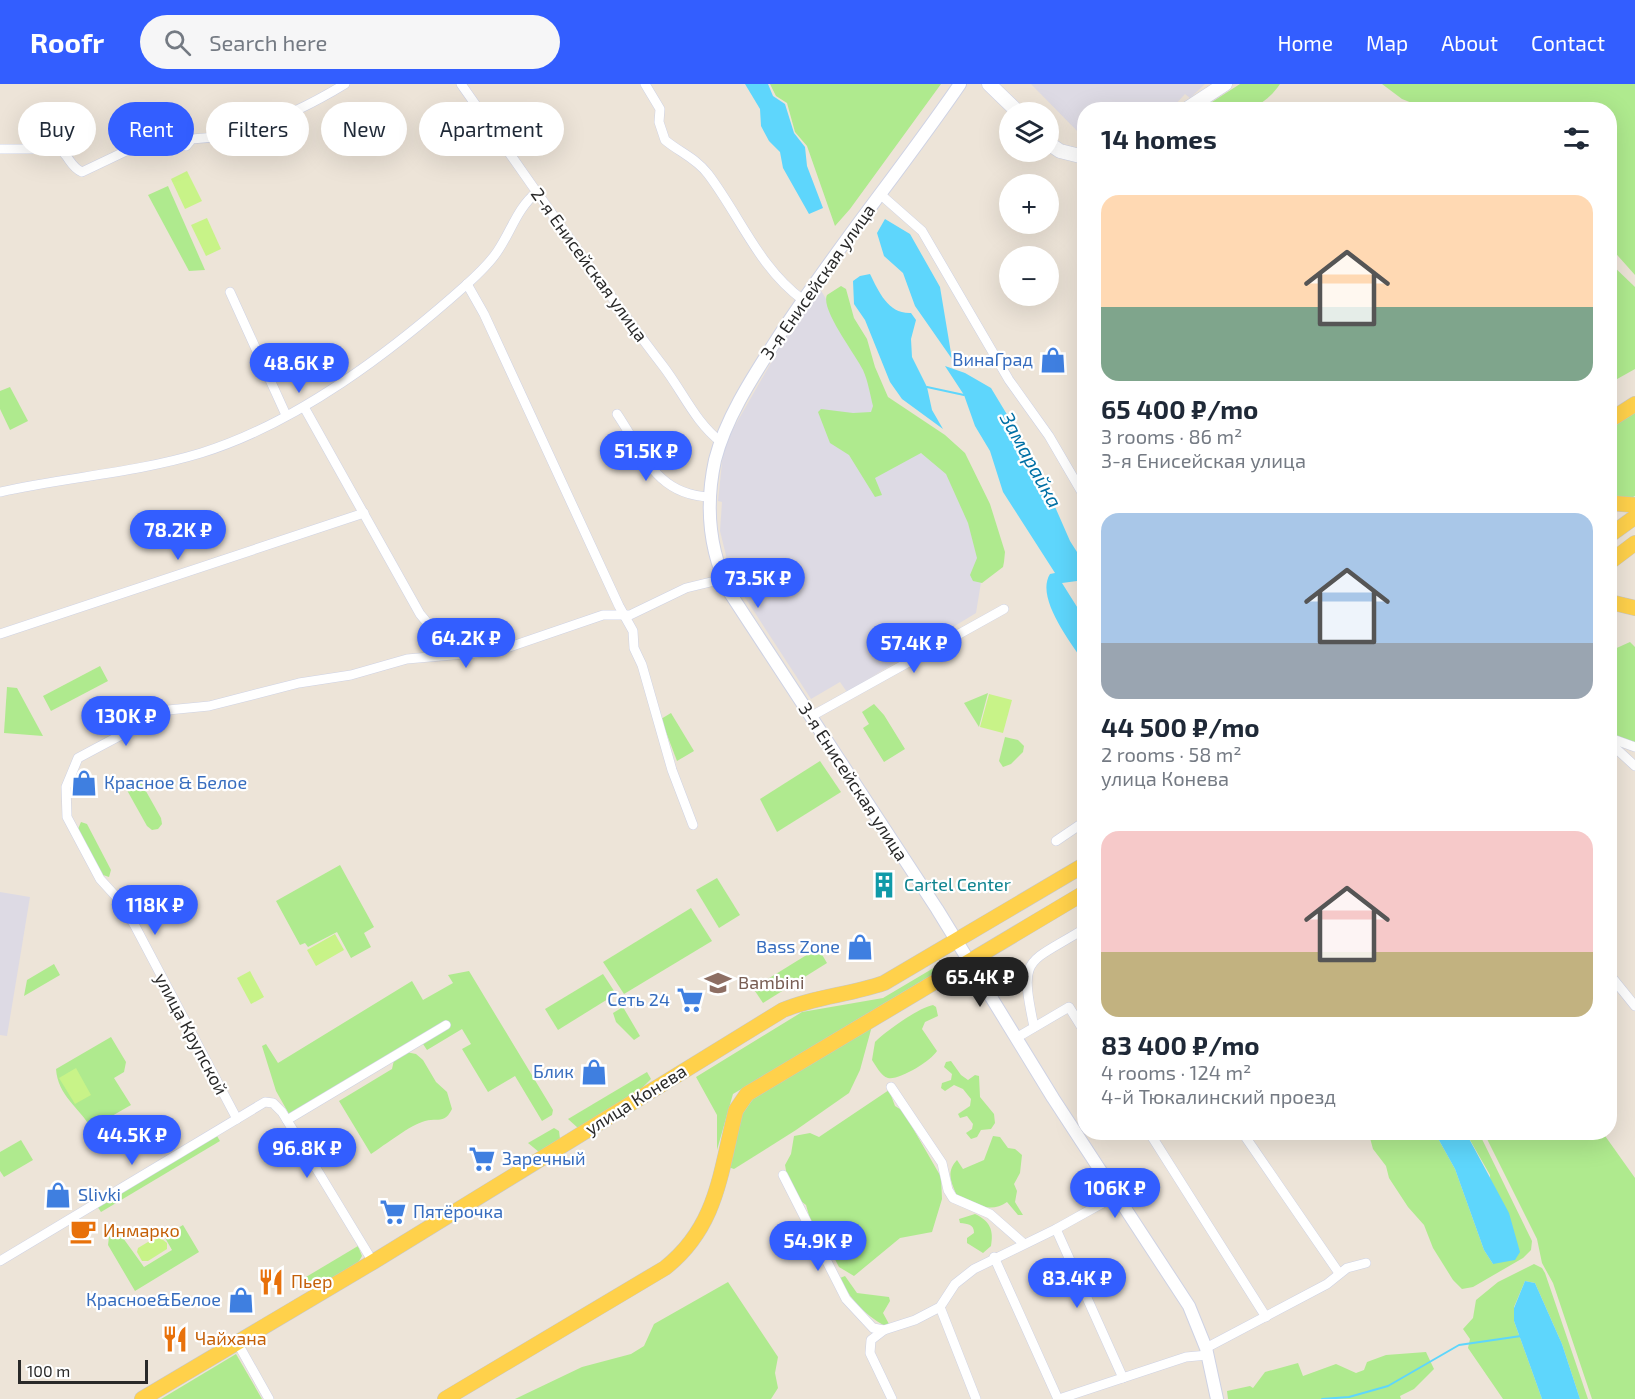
<!DOCTYPE html>
<meta charset="utf-8">
<style>
body{margin:0;font-family:"Exo 2",sans-serif;background:#f6f6f7;color:#1f2937;height:100vh;display:flex;flex-direction:column;font-size:22px;white-space:nowrap}
*{box-sizing:border-box;margin:0}
p{font-size:20px;color:#747a83}
.icon{flex:none;width:33px;height:33px;fill:none;stroke:currentColor;stroke-width:2;stroke-linecap:round;stroke-linejoin:round}
.map{position:relative;flex:1;overflow:hidden}
.sheet{position:absolute;left:1077px;top:18px;width:540px;height:1038px;display:flex;flex-direction:column;background:#fff;border-radius:24px;box-shadow:0 6px 24px #0002}
.sheet>*{flex:none}
.hud{position:absolute;left:18px;top:18px;width:570px;height:54px;display:flex;gap:12px}
.fabs{position:absolute;left:999px;top:18px;display:grid;gap:12px}
.fabs a{display:grid;place-items:center;width:60px;height:60px;border-radius:50%;background:#fff;box-shadow:0 6px 24px #0002;font-size:30px}
.scale{position:absolute;left:18px;bottom:15px;width:130px;box-sizing:border-box;padding-left:6px;border:3px solid #292929;border-top:0;font-size:16px;line-height:21px;white-space:nowrap;color:#292929;-webkit-text-stroke:4px #fff;paint-order:stroke}
.price{position:absolute;translate:-50% -51px;padding:0 14px;border-radius:21px;background:#335eff;color:#fff;font-size:20px;line-height:39px;filter:drop-shadow(0 2px 3px #0008)}
.price::after{content:'';position:absolute;left:50%;top:36px;width:18px;height:14px;margin-left:-9px;background:inherit;clip-path:polygon(0 0,100% 0,50% 100%)}
.price.current{background:#222;color:#fff}
ul{padding:0;list-style:none}
li{display:grid;align-content:center;gap:12px;height:318px;padding:0 24px}
li span{display:grid;place-items:center;height:186px;border-radius:18px;color:#555}
li>.icon{margin-inline-start:auto}
span .icon{width:108px;height:108px;fill:#fffc;stroke-width:1}
li b{font-size:26px}
h2{display:flex;justify-content:space-between;align-items:center;height:72px;padding:0 24px;font-size:26px}
.chip{padding:0 21px;border-radius:27px;background:#fff;box-shadow:0 6px 24px #0002;font-size:21px;line-height:54px}
.chip.current{background:#335eff;color:#fff}
header{display:flex;align-items:center;gap:36px;box-sizing:border-box;height:84px;padding:0 30px;background:#335eff;color:#fff}
header strong{font-size:28px}
nav{display:flex;gap:33px;margin-inline-start:auto;font-size:21px}
.search{width:420px;height:54px;background:#f6f6f7;display:flex;align-items:center;gap:15px;box-sizing:border-box;padding:0 21px;border-radius:33px;color:#747a83;font-size:22px}
.map>svg:first-child{display:block}
.industrial{fill:#dddae4}
.green{fill:#afea8e}
.pitch{fill:#c8f388}
.water{fill:#5ed6fc}
.lines{fill:none;stroke-linecap:round;stroke-linejoin:round}
.stream{stroke:#5ed6fc;stroke-width:2}
.minor-casing{stroke:#ced2e4;stroke-width:10}
.tertiary-casing{stroke:#ced2e4;stroke-width:14}
.secondary-casing{stroke:#ced2e4;stroke-width:15}
.primary-casing{stroke:#c7c7c7;stroke-width:16}
.minor{stroke:#fff;stroke-width:9}
.tertiary{stroke:#fff;stroke-width:12}
.secondary{stroke:#fff;stroke-width:14}
.primary{stroke:#ffd14b;stroke-width:15}
.labels{text-anchor:middle;stroke-width:4.5;stroke-linejoin:round;paint-order:stroke}
.street-label{font-size:18px;fill:#292929;stroke:#fff}
.shop-label{font-size:18px;fill:#366cbe;stroke:#fff;text-anchor:end}
.culture-label{font-size:18px;fill:#0d838f;stroke:#fff;text-anchor:start}
.education-label{font-size:18px;fill:#785e54;stroke:#fff;text-anchor:start}
.food-label{font-size:18px;fill:#c56008;stroke:#fff;text-anchor:start}
.water-label{font-size:20px;font-style:italic;fill:#0070a5;stroke:#fff}
</style>
<header>
<strong>Roofr</strong>
<div class="search"><svg class="icon" aria-label="search" viewBox="0 0 24 24"><circle cx="10" cy="10" r="6"/><path d="M15 15l6 6"/></svg>Search here</div>
<nav><a>Home</a><a>Map</a><a>About</a><a>Contact</a></nav>
</header>
<div class="map">
<svg width="1635" height="1315" viewBox="0 0 1635 1315">
<rect width="100%" height="100%" fill="#ede4d8"/>
<g class="industrial">
<path d="M1031,0H1205L1190,14L1185,10L1171,25L1084,26V54Z"/>
<path d="M820,205L920,369L932,373L949,386L970,428L982,492L976,529L847,608L840,598L811,615L731,492L720,447L722,418L718,417L723,369L729,352L779,265Z"/>
<path d="M0,808L30,813L7,952L0,951Z"/>
</g>
<g class="green">
<path d="M770,0H941L850,125L835,142L807,62L795,48L787,19L776,12Z"/>
<path d="M1240,0H1280C1258,32 1235,26 1201,25Z"/>
<path d="M1382,0H1635V191L1610,163V26L1427,25L1402,15Z"/>
<path d="M168,102L205,186L189,187L148,111Z"/>
<path d="M1610,179L1635,203V285L1610,299Z"/>
<path d="M841,202L846,205L854,234L867,255L875,283L888,313L945,351L965,369L990,420L1005,468L1004,478L1003,483L982,499L973,497L970,491L977,474L968,439L946,390L921,369L875,394L882,411L875,413L849,371L830,359L818,328L821,325L853,329L871,328L873,322C870,310 868,297 863,286C856,271 820,225 827,211Z"/>
<path d="M10,303L28,337L10,346L0,325V307Z"/>
<path d="M1635,325V412L1631,414L1610,413V340Z"/>
<path d="M1630,558L1635,563V658L1610,651V567Z"/>
<path d="M100,582L108,597L51,627L43,612Z"/>
<path d="M7,603L17,604L43,652L4,649Z"/>
<path d="M988,609L979,643L964,619Z"/>
<path d="M874,620L884,631L905,665L884,678L863,644L869,640L862,628Z"/>
<path d="M671,629L694,667L677,677L661,635Z"/>
<path d="M1005,653L1018,656L1024,662L1023,668L1011,680L1003,683L999,677Z"/>
<path d="M820,677L841,708L777,748L760,715Z"/>
<path d="M134,696L142,700L161,734L162,740L158,745L152,746L147,742L128,708L127,702Z"/>
<path d="M81,738L87,740L111,786L109,793L103,791L78,745Z"/>
<path d="M340,781L374,843L364,849L371,863L351,874L337,848L308,863L305,859L300,861L276,817Z"/>
<path d="M717,794L740,831L719,844L696,806Z"/>
<path d="M691,824L712,857L624,910L603,878Z"/>
<path d="M818,864L827,879L763,919L753,904Z"/>
<path d="M942,879L945,883L733,1010L717,1066V1031L696,993L802,928L883,914Z"/>
<path d="M54,880L60,891L24,912L27,896Z"/>
<path d="M469,887L553,1026L552,1031L542,1037L515,992L488,1008L462,965L471,960L462,945L427,966L421,957L289,1030L276,1007L262,962L266,960L278,979L412,897L423,916L453,899L448,891Z"/>
<path d="M603,890L616,910L558,946L545,925Z"/>
<path d="M933,921L936,923L938,932L925,938L922,945L937,967C931,977 898,997 888,994C881,992 876,982 872,976L875,958C886,947 918,924 933,921Z"/>
<path d="M623,923L640,952L634,956L616,938L613,929Z"/>
<path d="M872,942L860,986L849,1009L796,1046L734,1085L728,1083L741,1032L753,1015Z"/>
<path d="M111,953L126,978L124,988L114,994L131,1021L91,1044C79,1023 58,1012 56,985Z"/>
<path d="M406,968L416,970L423,976L436,998L447,1008L452,1025C444,1041 438,1033 425,1037C410,1041 385,1061 371,1070L339,1017L392,985L394,976Z"/>
<path d="M951,977L961,991L968,996L975,991L979,992L980,1013L994,1030L995,1039L991,1045L981,1046L977,1053L971,1055L966,1049L972,1045L973,1040L967,1032L960,1034L958,1030L970,1022L971,1015L963,1005L954,1001L945,1007L941,1004L942,999L951,996L952,990L944,983L946,978Z"/>
<path d="M647,988L651,995L637,1009L578,1044L568,1035Z"/>
<path d="M889,1006L895,1022L903,1027L941,1093L942,1115L932,1148L900,1154L854,1192L839,1183L828,1162L812,1142L806,1121L797,1114L788,1097L785,1081L791,1070L794,1052L810,1049L819,1053Z"/>
<path d="M554,1044L559,1047L560,1055L539,1068L528,1059Z"/>
<path d="M1363,1049H1382L1383,1055L1401,1051L1398,1049H1435L1455,1085L1484,1166L1493,1180L1490,1091L1466,1049H1479L1532,1157L1531,1166L1523,1174L1473,1203L1462,1205L1453,1196L1433,1164L1424,1141L1408,1123L1389,1094L1386,1082L1373,1065L1370,1054Z"/>
<path d="M1484,1049H1603L1635,1094V1315H1592L1553,1199L1542,1179L1537,1155Z"/>
<path d="M217,1052L220,1057L101,1128L97,1122Z"/>
<path d="M993,1052L1000,1053L1008,1064L1015,1065L1022,1071L1020,1089L1014,1100L1017,1107L1015,1118L1023,1131H1018L1007,1118C991,1130 971,1120 956,1110C951,1097 946,1088 957,1076L963,1085L984,1076Z"/>
<path d="M21,1056L33,1076L4,1093L0,1087V1068Z"/>
<path d="M975,1130C990,1137 994,1146 991,1162L983,1169L967,1159V1154L974,1149C974,1140 968,1140 960,1139L959,1135Z"/>
<path d="M183,1141L199,1168L135,1207L108,1161L109,1153L118,1147L144,1183L172,1166L164,1152Z"/>
<path d="M358,1162L362,1172L358,1179L316,1204L311,1202L306,1193Z"/>
<path d="M1534,1180L1542,1184L1545,1189L1588,1315H1580L1562,1260L1535,1199L1525,1197L1514,1223V1237L1542,1315H1503L1468,1264L1470,1255L1463,1245L1473,1234L1476,1216L1498,1198Z"/>
<path d="M845,1192L857,1209L889,1213L890,1217L883,1229L889,1240L885,1242C864,1230 850,1216 840,1194Z"/>
<path d="M728,1198L778,1273L775,1289L778,1304L771,1315H515L582,1283L631,1270L644,1262L654,1240Z"/>
<path d="M1426,1268L1434,1285L1414,1305L1400,1312L1401,1315H1228L1227,1307L1250,1302L1253,1304L1265,1288L1298,1279L1303,1292L1336,1280L1356,1289L1364,1286L1367,1278L1386,1271Z"/>
<path d="M236,1270L262,1315H161Z"/>
</g>
<g class="pitch">
<path d="M187,87L202,117L185,125L171,95Z"/>
<path d="M207,134L221,165L206,172L191,141Z"/>
<path d="M989,610L1012,616L1003,649L980,643Z"/>
<path d="M335,850L344,866L316,882L307,866Z"/>
<path d="M250,887L264,913L251,920L237,894Z"/>
<path d="M76,984L91,1011L75,1020L59,994Z"/>
<path d="M158,1152L167,1159V1165L148,1177H142L137,1168L138,1164Z"/>
</g>
<g class="water">
<path d="M745,0H768L773,12L785,20L794,49L805,63L807,82L823,124L809,130L783,84L780,68L769,57L761,42L760,25Z"/>
<path d="M885,135L910,150L940,203L952,275L915,222L903,189L884,172L877,149Z"/>
<path d="M870,190C879,208 888,230 911,229L916,236L911,255L912,273L927,303L932,326L943,345L902,315L890,298L865,236L854,220L853,197L860,192Z"/>
<path d="M945,282L965,289L991,304L1035,377L1070,457L1084,479V507L1077,497L1062,499L1084,534V579C1071,558 1035,514 1050,490L1055,489L1003,408L990,367L975,342L964,311Z"/>
<path d="M1435,1049H1466L1509,1129L1520,1168L1515,1176L1493,1180L1484,1166L1455,1085Z"/>
<path d="M1525,1197L1535,1199L1562,1260L1580,1315H1542L1514,1237V1224Z"/>
</g>
<g class="lines">
<g class="stream">
<path d="M927,303L964,311"/>
<path d="M1322,1315L1349,1313L1388,1302L1459,1261L1521,1252"/>
</g>
<g class="minor-casing">
<g id="minor">
<path d="M461,0C528,95 593,191 663,282C683,308 695,338 721,358"/>
<path d="M645,0L660,25L659,38L665,56C679,68 696,74 708,90C740,132 759,184 803,216"/>
<path d="M186,62L192,55C246,53 299,28 345,0"/>
<path d="M0,65H59C69,71 70,83 82,88L143,59L162,54L192,55"/>
<path d="M880,110L922,147L1009,296L1049,352L1084,412"/>
<path d="M467,200L484,230L619,522L633,547L634,564L642,581L672,686L693,741"/>
<path d="M230,208L286,331"/>
<path d="M304,323L420,530L430,542L469,571"/>
<path d="M617,330C644,370 656,411 710,413"/>
<path d="M0,408C67,393 135,389 201,369C298,339 391,268 466,201C476,192 489,180 497,168C511,148 517,124 537,108"/>
<path d="M0,550L364,429"/>
<path d="M810,633L1004,525"/>
<path d="M1610,654L1635,663"/>
<path d="M1610,659L1635,682"/>
<path d="M1056,757L1084,738"/>
<path d="M1610,891L1635,922"/>
<path d="M1034,943C1019,871 1026,881 1084,845"/>
<path d="M1016,954L1069,923L1084,947"/>
<path d="M891,1003L942,1079L948,1106L953,1114L990,1130L1023,1159"/>
<path d="M237,1035L135,842L120,817L100,795L67,733L66,703L78,674L168,626L209,622L299,599L351,591L407,575L498,567L603,531H630L686,504L723,495"/>
<path d="M287,1036L446,941"/>
<path d="M1149,1048L1266,1233"/>
<path d="M1242,1048L1339,1189"/>
<path d="M783,1091L846,1215L873,1244L884,1246"/>
<path d="M1056,1145L1123,1294"/>
<path d="M994,1173L1058,1315"/>
<path d="M0,1177L265,1018L273,1019L282,1028L373,1178"/>
<path d="M940,1223L976,1315"/>
<path d="M237,1258L269,1315"/>
<path d="M1206,1264L1327,1200L1347,1184L1366,1179"/>
<path d="M892,1315L870,1269L871,1256L884,1246L915,1236L940,1223L955,1200L974,1185L1056,1145L1117,1111"/>
<path d="M1059,1315L1186,1273L1208,1271"/>
</g>
</g>
<g class="tertiary-casing">
<path id="tertiary" d="M960,0C901,86 834,167 777,255C754,291 726,333 715,376C705,422 709,467 730,509L937,825L1053,1014L1189,1222L1206,1264L1217,1315"/>
</g>
<g class="secondary-casing">
<g id="secondary">
<path d="M989,0L1018,28"/>
<path d="M1185,26L1225,0"/>
<path d="M1048,59L1060,67L1084,73"/>
</g>
</g>
<g class="primary-casing">
<g id="primary">
<path d="M1610,336L1635,320"/>
<path d="M1610,419L1635,421"/>
<path d="M1610,451L1635,433"/>
<path d="M1610,478L1635,459"/>
<path d="M1610,518L1635,524"/>
<path d="M142,1315L373,1178L783,926C816,912 850,911 884,899L1084,781"/>
<path d="M445,1315L665,1184C718,1142 720,1088 736,1026L747,1010L1084,809"/>
</g>
</g>
<use href="#minor" class="minor"/>
<use href="#tertiary" class="tertiary"/>
<use href="#secondary" class="secondary"/>
<use href="#primary" class="primary"/>
</g>
<defs>
<g id="shop-bare" transform="scale(2.07)"><path d="M-5-2.5h2.3a2.7 3.5 0 0 1 5.4 0H5L5.5 6h-11ZM-1.5-2.5h3a1.5 2.3 0 0 0-3 0Z" fill="#3f7fe0" stroke="#fff" stroke-width="2.5" paint-order="stroke"/></g>
<g id="building-bare" transform="scale(2.07)"><path d="M-4-6H4V6H1V3H-1V6H-4ZM-2.5-4.3h1.7v1.8h-1.7ZM.8-4.3h1.7v1.8H.8ZM-2.5-1h1.7V.8h-1.7ZM.8-1h1.7V.8H.8Z" fill="#0f9aa8" stroke="#fff" stroke-width="2.5" paint-order="stroke"/></g>
<g id="school-bare" transform="scale(2.07)"><path d="M0-5L7-2L0 1L-7-2ZM-4 1L0 2.5L4 1V4Q0 6-4 4Z" fill="#8d6e63" stroke="#fff" stroke-width="2.5" paint-order="stroke"/></g>
<g id="supermarket-bare" transform="scale(2.07)"><path d="M-6-5.5h2.5l.6 2H6L4.5 2H-2.5L-4.4-4H-6ZM-1.5 3.2a1.3 1.3 0 1 0 .1 0ZM3 3.2a1.3 1.3 0 1 0 .1 0Z" fill="#3f7fe0" stroke="#fff" stroke-width="2.5" paint-order="stroke"/></g>
<g id="cafe-bare" transform="scale(2.07)"><path d="M-5.5-4.5H6V0H3Q3 3.5 0 3.5H-2.5Q-5.5 3.5-5.5 0ZM3-3.2v2h1.7v-2ZM-6 4.5H4V6H-6Z" fill="#e8710a" stroke="#fff" stroke-width="2.5" paint-order="stroke"/></g>
<g id="restaurant-bare" transform="scale(2.07)"><path d="M-5-6h1v4h1v-4h1v4h1v-4h1v5L-1.5 .5V6h-2V.5L-5-1ZM5-6V6H3V1.5H1.5Q1.5-4 5-6Z" fill="#e8710a" stroke="#fff" stroke-width="2.5" paint-order="stroke"/></g>
</defs>
<g fill-rule="evenodd">
<use href="#shop-bare" x="1053" y="276"/>
<use href="#shop-bare" x="84" y="699"/>
<use href="#building-bare" x="884" y="801"/>
<use href="#shop-bare" x="860" y="863"/>
<use href="#school-bare" x="718" y="899"/>
<use href="#supermarket-bare" x="690" y="916"/>
<use href="#shop-bare" x="594" y="988"/>
<use href="#supermarket-bare" x="482" y="1075"/>
<use href="#shop-bare" x="58" y="1111"/>
<use href="#supermarket-bare" x="393" y="1128"/>
<use href="#cafe-bare" x="83" y="1147"/>
<use href="#restaurant-bare" x="271" y="1198"/>
<use href="#shop-bare" x="241" y="1216"/>
<use href="#restaurant-bare" x="175" y="1255"/>
</g>
<g class="labels">
<g class="street-label">
<text transform="translate(589 181) rotate(54)" y="6">2-я Енисейская улица</text>
<text transform="translate(818 198) rotate(-55)" y="6">3-я Енисейская улица</text>
<text transform="translate(853 698) rotate(57)" y="6">3-я Енисейская улица</text>
<text transform="translate(191 950) rotate(62)" y="6">улица Крупской</text>
<text transform="translate(636 1016) rotate(-32)" y="6">улица Конева</text>
</g>
<g class="shop-label">
<text x="1033" y="282">ВинаГрад</text>
<text x="104" y="705" text-anchor="start">Красное &amp; Белое</text>
<text x="840" y="869">Bass Zone</text>
<text x="670" y="922">Сеть 24</text>
<text x="574" y="994">Блик</text>
<text x="502" y="1081" text-anchor="start">Заречный</text>
<text x="78" y="1117" text-anchor="start">Slivki</text>
<text x="413" y="1134" text-anchor="start">Пятёрочка</text>
<text x="221" y="1222">Красное&amp;Белое</text>
</g>
<g class="culture-label">
<text x="904" y="807">Cartel Center</text>
</g>
<g class="education-label">
<text x="738" y="905">Bambini</text>
</g>
<g class="food-label">
<text x="103" y="1153">Инмарко</text>
<text x="291" y="1204">Пьер</text>
<text x="195" y="1261">Чайхана</text>
</g>
<g class="water-label">
<text transform="translate(1031 376) rotate(61)" y="7">Замарайка</text>
</g>
</g>
</svg>
<div class="fabs">
<a><svg class="icon" aria-label="layers" viewBox="0 0 24 24"><path d="M12 4l9 5-9 5-9-5zM3 14l9 5 9-5"/></svg></a>
<a>+</a>
<a>−</a>
</div>
<div class="scale">100 m</div>
<b class="price" style="left:299px;top:310px">48.6K ₽</b>
<b class="price" style="left:646px;top:398px">51.5K ₽</b>
<b class="price" style="left:178px;top:477px">78.2K ₽</b>
<b class="price" style="left:758px;top:525px">73.5K ₽</b>
<b class="price" style="left:466px;top:585px">64.2K ₽</b>
<b class="price" style="left:914px;top:590px">57.4K ₽</b>
<b class="price" style="left:126px;top:663px">130K ₽</b>
<b class="price" style="left:155px;top:852px">118K ₽</b>
<b class="price current" style="left:980px;top:924px">65.4K ₽</b>
<b class="price" style="left:132px;top:1082px">44.5K ₽</b>
<b class="price" style="left:307px;top:1095px">96.8K ₽</b>
<b class="price" style="left:1115px;top:1135px">106K ₽</b>
<b class="price" style="left:818px;top:1188px">54.9K ₽</b>
<b class="price" style="left:1077px;top:1225px">83.4K ₽</b>
<div class="hud">
<a class="chip">Buy</a>
<a class="chip current">Rent</a>
<a class="chip">Filters</a>
<a class="chip">New</a>
<a class="chip">Apartment</a>
</div>
<section class="sheet">
<h2>14 homes<svg class="icon" aria-label="filters" viewBox="0 0 24 24"><path d="M4 7h16M4 17h16"/><circle cx="9" cy="7" r="2"/><circle cx="15" cy="17" r="2"/></svg></h2>
<ul>
<li><span style="background:linear-gradient(#ffd9b3 60%,#7fa58c 0)"><svg class="icon" aria-label="home" viewBox="0 0 24 24"><path d="M3 11l9-7 9 7M6 9v11h12V9"/></svg></span><div><b>65 400 ₽/mo</b><p>3 rooms · 86 m²</p><p>3-я Енисейская улица</p></div></li>
<li><span style="background:linear-gradient(#a9c7e8 70%,#9aa5b1 0)"><svg class="icon" aria-label="home" viewBox="0 0 24 24"><path d="M3 11l9-7 9 7M6 9v11h12V9"/></svg></span><div><b>44 500 ₽/mo</b><p>2 rooms · 58 m²</p><p>улица Конева</p></div></li>
<li><span style="background:linear-gradient(#f6c9c9 65%,#c2b280 0)"><svg class="icon" aria-label="home" viewBox="0 0 24 24"><path d="M3 11l9-7 9 7M6 9v11h12V9"/></svg></span><div><b>83 400 ₽/mo</b><p>4 rooms · 124 m²</p><p>4-й Тюкалинский проезд</p></div></li>
</ul>
</section>
</div>
